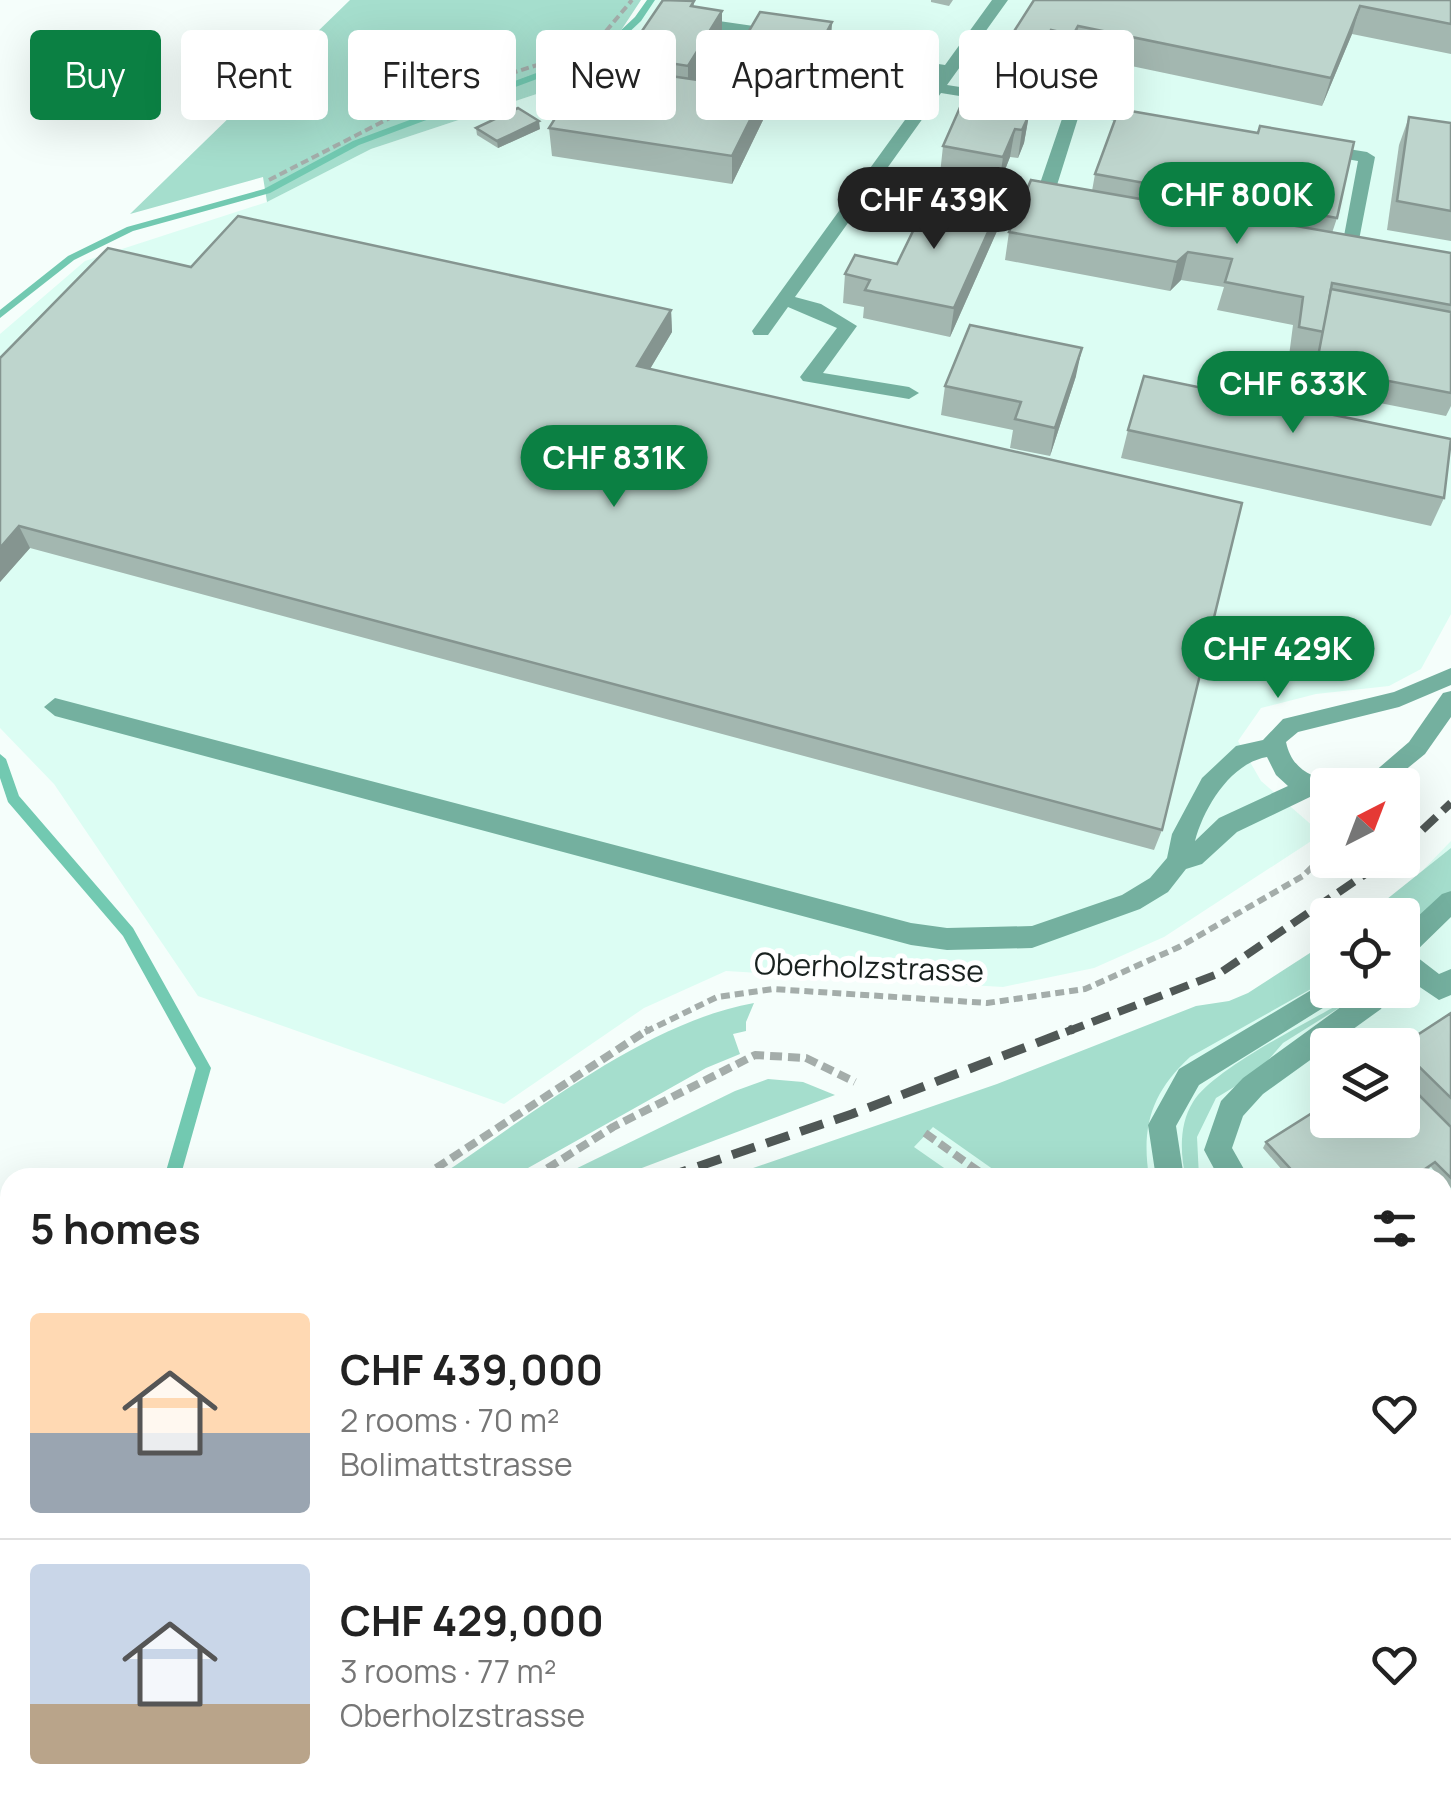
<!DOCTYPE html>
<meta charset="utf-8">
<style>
body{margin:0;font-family:Manrope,sans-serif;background:#f2f2f2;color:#222;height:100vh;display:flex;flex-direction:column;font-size:38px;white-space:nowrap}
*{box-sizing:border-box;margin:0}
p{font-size:32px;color:#767676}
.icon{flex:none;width:55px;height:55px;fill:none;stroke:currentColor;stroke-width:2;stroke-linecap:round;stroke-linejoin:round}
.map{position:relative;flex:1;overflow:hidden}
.drawer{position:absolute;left:0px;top:1168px;width:1452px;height:642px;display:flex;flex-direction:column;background:#fff;border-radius:30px 30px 0 0;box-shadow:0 10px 40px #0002}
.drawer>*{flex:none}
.top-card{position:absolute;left:30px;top:30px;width:1392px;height:90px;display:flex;gap:20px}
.needle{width:65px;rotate:42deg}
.buttons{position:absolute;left:1310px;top:768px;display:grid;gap:20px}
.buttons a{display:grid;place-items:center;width:110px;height:110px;border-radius:10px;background:#fff;box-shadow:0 10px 40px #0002;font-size:50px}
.price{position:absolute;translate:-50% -85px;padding:0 22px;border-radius:35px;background:#0b8043;color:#fff;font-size:32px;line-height:65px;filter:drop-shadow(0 2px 5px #0008)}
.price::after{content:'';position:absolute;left:50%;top:60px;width:30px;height:22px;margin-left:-15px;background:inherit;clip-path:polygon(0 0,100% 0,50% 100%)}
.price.active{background:#222;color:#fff}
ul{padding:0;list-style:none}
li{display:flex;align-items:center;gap:30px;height:250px;padding:0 30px}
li+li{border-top:2px solid #e0e0e0}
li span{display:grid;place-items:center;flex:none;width:280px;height:200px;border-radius:10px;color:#555}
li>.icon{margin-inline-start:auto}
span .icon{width:120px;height:120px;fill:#fffc;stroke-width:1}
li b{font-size:42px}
h2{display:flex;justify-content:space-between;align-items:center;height:120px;padding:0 30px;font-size:42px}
.tag{padding:0 35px;border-radius:10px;background:#fff;box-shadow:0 10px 40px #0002;font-size:35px;line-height:90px}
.tag.active{background:#0b8043;color:#fff}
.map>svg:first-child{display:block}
.built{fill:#dcfdf3;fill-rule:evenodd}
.green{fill:#a5decd}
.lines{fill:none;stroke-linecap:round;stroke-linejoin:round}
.stream{fill:#72c9b1;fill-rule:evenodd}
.path-far2{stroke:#a4adaa;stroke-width:4;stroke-dasharray:8 4;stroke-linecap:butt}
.path-far1{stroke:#a4adaa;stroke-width:6;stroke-dasharray:9 5;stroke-linecap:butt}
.path{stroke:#a4adaa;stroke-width:8;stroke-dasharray:12 6;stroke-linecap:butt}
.minor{fill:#74b09f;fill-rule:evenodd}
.rail-far1{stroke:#505856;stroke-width:8;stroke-dasharray:19 9;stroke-linecap:butt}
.rail{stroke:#505856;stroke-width:9;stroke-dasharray:24 12;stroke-linecap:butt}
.wall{fill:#a3b7b0}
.shaded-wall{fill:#859590}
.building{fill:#bed5cd;stroke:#859590;stroke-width:2.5}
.labels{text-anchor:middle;stroke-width:10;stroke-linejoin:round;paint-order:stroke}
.street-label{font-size:30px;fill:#19211f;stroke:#fff}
</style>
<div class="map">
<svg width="1451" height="1808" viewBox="0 0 1451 1808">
<rect width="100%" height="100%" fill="#f5fefb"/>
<g class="built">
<path d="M648,0H1451V614L1421,669L1389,686L1316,694L1261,708L1238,741L1261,781L1322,834L1164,937L1094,968L1003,987L726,971L644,1008L504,1104L198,996L54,784L0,728V334L85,261L267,202L371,149L591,76Z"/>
<path d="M1451,841V1808H0V1691L10,1681V1800H1442V1178L749,1177L1001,1107L1263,988L1327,945L1328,990H1402V915L1395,899ZM1328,1045H1402V1120H1328Z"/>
</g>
<g class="green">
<path d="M350,0H641L591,76L371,149L267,202L263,177L130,214Z"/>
<path d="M1451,848V891L1403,930L1402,915H1367Z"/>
<path d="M1327,942V980L1190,1057C1152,1092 1141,1126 1149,1177H1004L933,1127L914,1147L957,1177H727L997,1084L1196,1006L1229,1001L1248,993Z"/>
<path d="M1348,999L1350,1001L1283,1043L1257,1073L1216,1098L1197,1137L1199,1177L1186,1178C1180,1154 1179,1124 1193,1102C1214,1068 1311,1021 1348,999Z"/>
<path d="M754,1003L746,1022V1031L733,1034L740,1054L706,1068L512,1177H438C530,1116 646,1022 754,1003Z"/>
<path d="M768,1079L803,1082L835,1095L618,1177H559L735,1091Z"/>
</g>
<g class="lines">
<g class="stream">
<path d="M647,0H655L641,21L607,53L359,145L270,193L133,231L74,260L0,318V310L68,256L127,227L264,189L353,141L601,49L635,17Z"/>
<path d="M0,754L6,759L19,796L133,928L211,1068L180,1178H164L196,1068L123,936L8,802L0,778Z"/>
<path d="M10,1416V1435L0,1441V1422Z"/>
</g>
<g class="path-far2">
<path d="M408,107L426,121"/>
<path d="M269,180L425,100L592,48L632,0"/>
</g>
<path class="path-far1" d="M645,1032L717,997L773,989L987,1003L1085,989L1179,947L1303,876L1328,851"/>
<g class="path">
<path d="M925,1133L988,1178"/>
<path d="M421,1178L649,1029"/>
<path d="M532,1178L613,1127L755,1055L806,1058L855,1082"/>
<path d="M1442,1411L1451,1415"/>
<path d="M0,1550L10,1542"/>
</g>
<g class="minor">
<path d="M992,0H1008L947,85L1149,116L1157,121L1149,126L1079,115L1052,201L1043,206L1034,201L1064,113L941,93L795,297L821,304L857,326L823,373L909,387L919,393L909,399L803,381L800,377L837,328L788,307L768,335H754L752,331L939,73L843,59L824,46L756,36L734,74L728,76L720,71L742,34L683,22L691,17L829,37L848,50L945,65Z"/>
<path d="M1317,144L1367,152L1375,157L1359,240L1353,241L1344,236L1358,161L1311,153L1309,149Z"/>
<path d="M1451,668V685L1399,707L1298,732L1286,742C1292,770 1311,776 1336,784L1328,785V800L1312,796L1237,832L1202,864L1186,869L1168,892L1140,909L1032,948L947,950L911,945L55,716L44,707L55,698L911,923L947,928L1032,926L1122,895L1150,878L1167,858L1172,834L1202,778L1236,746L1263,740L1283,719L1394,692ZM1267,757L1276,775L1288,786L1219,818L1195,841C1204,807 1231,763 1267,757Z"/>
<path d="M1451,691V717L1425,754L1387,785H1359L1409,742L1443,693Z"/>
<path d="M1451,891V917L1413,954L1439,974L1451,969V995L1439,1000L1402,975V931L1442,894Z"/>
<path d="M1328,980V990H1343L1339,998L1199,1085L1176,1126L1184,1178H1156L1148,1125L1179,1069Z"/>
<path d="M1364,990H1390L1381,1009L1263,1094L1243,1116L1232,1148L1249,1178H1219L1204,1150L1221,1101L1243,1078Z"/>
<path d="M1442,1229H1451V1257L1442,1256Z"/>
<path d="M1442,1295L1451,1298V1326L1442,1323Z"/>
<path d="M1442,1335L1451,1337V1367L1442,1364Z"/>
</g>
<g class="rail-far1">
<path d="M1402,849L1451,803"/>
<path d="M1066,1032L1220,973L1386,860"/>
</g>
<g class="rail">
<path d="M664,1178L852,1114L1073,1029"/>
<path d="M0,1614L10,1606"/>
</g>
</g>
<g class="wall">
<path d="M931,0H953L949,6L931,2Z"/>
<path d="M1034,0H1451V54L1352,34L1322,106L1074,54L1068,62L1046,58L1040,68L1009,61L1013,33Z"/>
<path d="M694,1V7L722,11V39L697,80L732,85V60L832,22L830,49L816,78L805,76L794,98L765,93L764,118L732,184L552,156L549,128L626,70L625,56Z"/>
<path d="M1029,87L1025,114L1029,115L1024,143L1018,158L1010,157L999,185L940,174L943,146Z"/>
<path d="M1409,117L1451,123V241L1387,230L1399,145Z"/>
<path d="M476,128L540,129L498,148L477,135Z"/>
<path d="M1095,174L1337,218L1332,233L1451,253V406L1446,416L1308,389L1313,360L1289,356L1293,325L1217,310L1224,287L1181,280L1170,291L1005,260L1009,232L1092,191Z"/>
<path d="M997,231L950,337L863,318L864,307L843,303L845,274L897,264Z"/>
<path d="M191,267L671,310L672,332L650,369L1162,830L1154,850L30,548L0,582V358Z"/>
<path d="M1076,376L1050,456L1010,448L1013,430L941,415L945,386Z"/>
<path d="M1128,430L1444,498L1431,526L1121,458Z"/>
<path d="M1451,1013V1188L1442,1180V1178H1440L1431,1167L1416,1178H1289L1263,1148L1266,1142L1402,1120V1045Z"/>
</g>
<g class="shaded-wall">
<path d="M1360,6L1352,34L1322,106L1331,78Z"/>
<path d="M722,11V39L688,94V66Z"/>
<path d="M832,22L830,49L816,78L817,50Z"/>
<path d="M1078,26L1074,54L1068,62L1073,35Z"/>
<path d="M1051,30L1046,58L1040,68L1045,40Z"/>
<path d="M806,49L805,76L794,98L795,70Z"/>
<path d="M1029,87L1025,115L1018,113Z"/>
<path d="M765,90L764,118L732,184V156Z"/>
<path d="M1029,115L1024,143L1018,158L1022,130Z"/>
<path d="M539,121L540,129L498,148L497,141Z"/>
<path d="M1015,129L1010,157L999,185L1003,157Z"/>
<path d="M1001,203L997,231L950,337L954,308Z"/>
<path d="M1188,252L1181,280L1170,291L1177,262Z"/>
<path d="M671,310L672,332L638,389L637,366Z"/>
<path d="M1082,348L1076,376L1050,456L1055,428Z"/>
<path d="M19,526L30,548L0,582V548Z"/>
</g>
<g class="building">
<path d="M663,0L694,1L691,6L722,11L688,66L625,56Z"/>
<path d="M1034,0H1451V24L1360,6L1331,78L1078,26L1073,35L1051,30L1045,40L1013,33Z"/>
<path d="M760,12L832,22L817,50L806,49L795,70L732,60Z"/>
<path d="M589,64L765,90L732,156L549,128Z"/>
<path d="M973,78L1029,87L1018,113L1029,115L1022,130L1015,129L1003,157L943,146Z"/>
<path d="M518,108L539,121L497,141L476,128Z"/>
<path d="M1119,109L1258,133L1260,126L1354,142L1337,218L1095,174Z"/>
<path d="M1409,117L1451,123V211L1397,201Z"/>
<path d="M1031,180L1451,253V305L1332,283L1324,332L1299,327L1303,297L1225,282L1232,259L1188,252L1177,262L1009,232Z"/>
<path d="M933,190L1001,203L954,308L865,290L870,280L845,274L855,255L897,264Z"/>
<path d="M238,216L671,310L637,366L1242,503L1162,830L19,526L0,548V358L108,248L191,267Z"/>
<path d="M1331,289L1451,312V393L1316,367Z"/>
<path d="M970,325L1082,348L1055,428L1015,419L1021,402L945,386Z"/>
<path d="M1144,376L1451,439L1444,498L1128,430Z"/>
<path d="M1451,1013V1098L1402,1050V1045Z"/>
<path d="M1402,1078L1451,1127V1178L1435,1162L1412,1178H1299L1266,1142L1328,1103V1120H1402Z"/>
<path d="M0,1779L10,1784V1800H41L57,1808H0Z"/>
</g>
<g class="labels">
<g class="street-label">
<text transform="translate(869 968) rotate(2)" y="10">Oberholzstrasse</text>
</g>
</g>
</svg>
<div class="buttons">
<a><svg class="needle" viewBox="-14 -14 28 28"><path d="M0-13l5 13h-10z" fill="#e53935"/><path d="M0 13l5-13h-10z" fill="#767676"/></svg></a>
<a><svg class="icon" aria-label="locate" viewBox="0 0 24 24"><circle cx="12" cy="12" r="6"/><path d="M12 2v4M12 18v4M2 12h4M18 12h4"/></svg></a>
<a><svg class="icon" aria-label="layers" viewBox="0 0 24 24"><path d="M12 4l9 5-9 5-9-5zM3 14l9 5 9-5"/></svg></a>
</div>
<b class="price" style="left:1237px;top:247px">CHF 800K</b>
<b class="price active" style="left:934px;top:252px">CHF 439K</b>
<b class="price" style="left:1293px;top:436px">CHF 633K</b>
<b class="price" style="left:614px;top:510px">CHF 831K</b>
<b class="price" style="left:1278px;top:701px">CHF 429K</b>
<div class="top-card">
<a class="tag active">Buy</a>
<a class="tag">Rent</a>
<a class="tag">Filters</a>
<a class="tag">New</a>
<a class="tag">Apartment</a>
<a class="tag">House</a>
</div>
<section class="drawer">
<h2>5 homes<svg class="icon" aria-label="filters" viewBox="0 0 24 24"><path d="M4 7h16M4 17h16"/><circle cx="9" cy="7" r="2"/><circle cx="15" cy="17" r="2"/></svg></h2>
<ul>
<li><span style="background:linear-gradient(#ffd9b3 60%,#9aa5b1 0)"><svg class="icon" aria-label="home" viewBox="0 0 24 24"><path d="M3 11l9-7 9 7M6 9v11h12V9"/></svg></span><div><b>CHF 439,000</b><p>2 rooms · 70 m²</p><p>Bolimattstrasse</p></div><svg class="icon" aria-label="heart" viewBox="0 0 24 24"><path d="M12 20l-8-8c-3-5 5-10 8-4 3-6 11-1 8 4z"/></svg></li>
<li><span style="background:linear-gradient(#c9d6e8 70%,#b9a48a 0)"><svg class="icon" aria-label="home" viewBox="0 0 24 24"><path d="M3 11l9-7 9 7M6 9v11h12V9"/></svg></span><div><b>CHF 429,000</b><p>3 rooms · 77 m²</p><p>Oberholzstrasse</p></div><svg class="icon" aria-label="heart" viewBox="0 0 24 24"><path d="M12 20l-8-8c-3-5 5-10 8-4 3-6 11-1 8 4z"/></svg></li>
</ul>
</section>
</div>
